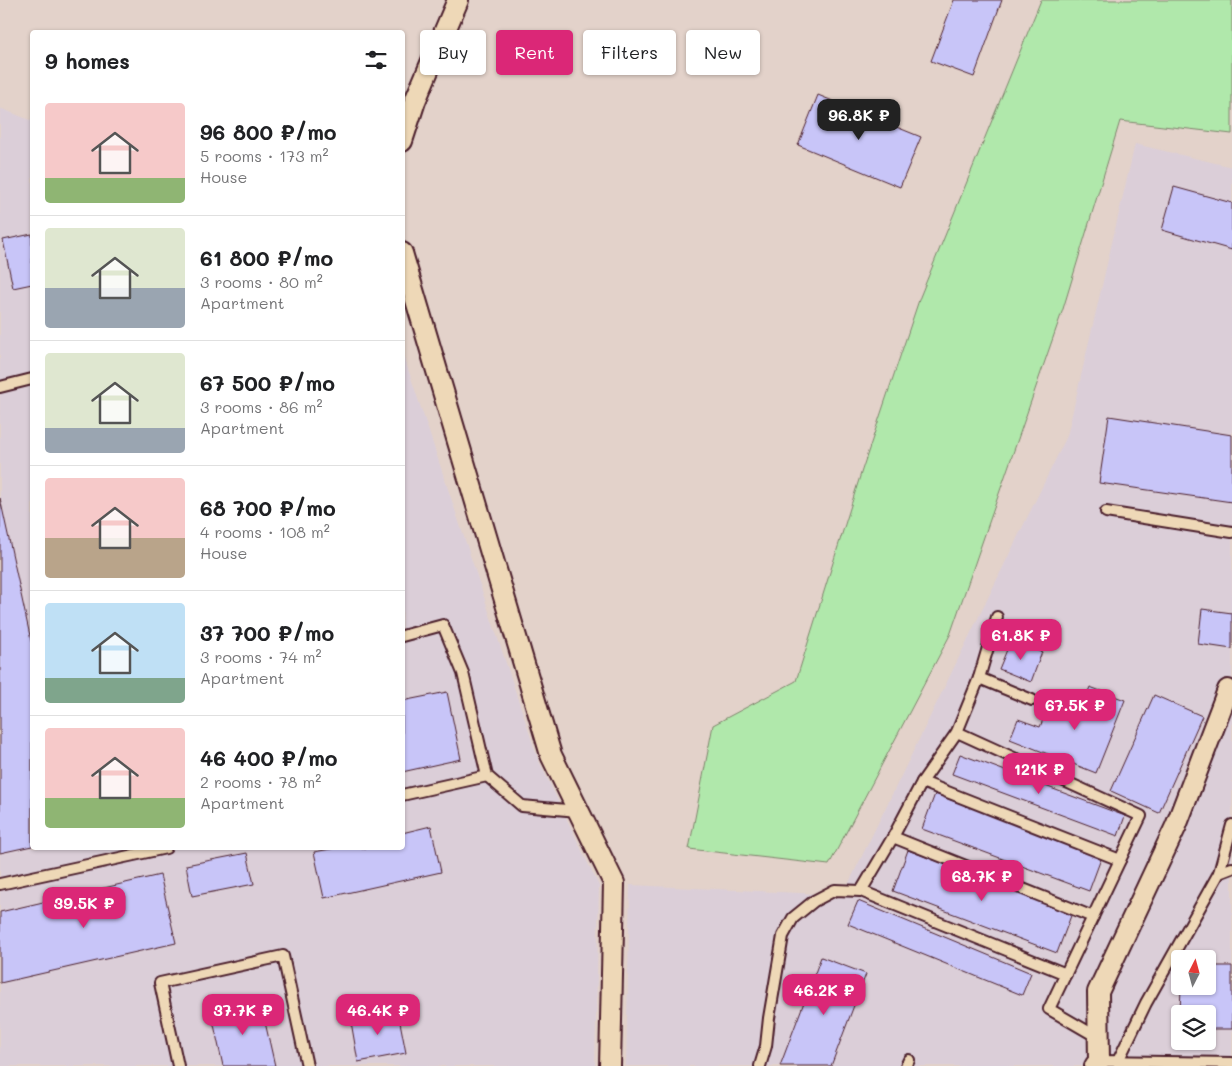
<!DOCTYPE html>
<meta charset="utf-8">
<style>
body{margin:0;font-family:Mali,sans-serif;background:#f2f2f2;color:#202124;height:100vh;display:flex;flex-direction:column;font-size:19px;white-space:nowrap}
*{box-sizing:border-box;margin:0}
p{font-size:16px;color:#757577}
.icon{flex:none;width:28px;height:28px;fill:none;stroke:currentColor;stroke-width:2;stroke-linecap:round;stroke-linejoin:round}
.map{position:relative;flex:1;overflow:hidden}
.panel{position:absolute;left:30px;top:30px;width:375px;height:820px;display:flex;flex-direction:column;background:#fff;border-radius:5px;box-shadow:0 1px 4px #0004}
.panel>*{flex:none}
.guide{position:absolute;left:420px;top:30px;width:475px;height:45px;display:flex;gap:10px}
.needle{width:32px;rotate:6deg}
.buttons{position:absolute;left:1171px;top:950px;display:grid;gap:10px}
.buttons a{display:grid;place-items:center;width:45px;height:45px;border-radius:5px;background:#fff;box-shadow:0 1px 4px #0004;font-size:25px}
.price{position:absolute;translate:-50% -42px;padding:0 11px;border-radius:10px;background:#db2777;color:#fff;font-size:16px;line-height:32px;filter:drop-shadow(0 1px 2px #0008)}
.price::after{content:'';position:absolute;left:50%;top:30px;width:15px;height:11px;margin-left:-8px;background:inherit;clip-path:polygon(0 0,100% 0,50% 100%)}
.price.selected{background:#222;color:#fff}
ul{padding:0;list-style:none}
li{display:flex;align-items:center;gap:15px;height:125px;padding:0 15px}
li+li{border-top:1px solid #e0e0e0}
li span{display:grid;place-items:center;flex:none;width:140px;height:100px;border-radius:5px;color:#555}
li>.icon{margin-inline-start:auto}
span .icon{width:60px;height:60px;fill:#fffc;stroke-width:1}
li b{font-size:21px}
h2{display:flex;justify-content:space-between;align-items:center;height:60px;padding:0 15px;font-size:21px}
.tag{padding:0 18px;border-radius:5px;background:#fff;box-shadow:0 1px 4px #0004;font-size:18px;line-height:45px}
.tag.selected{background:#db2777;color:#fff}
.map>svg:first-child{display:block}
.built{fill:#dbced8;fill-rule:evenodd}
.green{fill:#b0e8ab;stroke:#7d846b}
.building{fill:#c8c5f8;stroke:#4a1f2b}
.lines{fill:none;stroke-linecap:round;stroke-linejoin:round}
.service-casing{stroke:#4a1f2b;stroke-width:14}
.minor-casing{stroke:#4a1f2b;stroke-width:24}
.service{stroke:#eed8b7;stroke-width:10}
.minor{stroke:#eed8b7;stroke-width:20}
</style>
<div class="map">
<svg width="1232" height="1066" viewBox="0 0 1232 1066">
<rect width="100%" height="100%" fill="#e3d2ca"/>
<filter id="ink" filterUnits="userSpaceOnUse"><feTurbulence type="fractalNoise" baseFrequency=".02" numOctaves="2"/><feDisplacementMap in="SourceGraphic" scale="10" xChannelSelector="R" yChannelSelector="G"/><feConvolveMatrix kernelMatrix="1 2 1 2 8 2 1 2 1" color-interpolation-filters="sRGB"/></filter>
<g filter="url(#ink)">
<g class="built">
<path d="M0,108L32,121V848H402L403,354L538,759L599,886L595,1066H0Z"/>
<path d="M1135,144L1232,167V1066H626L630,885L843,895L1067,436ZM1180,959H1208V986H1180ZM1180,1014H1208V1041H1180Z"/>
</g>
<path class="green" d="M1041,0H1232V134L1120,121L1063,309L950,635L829,865L689,849L713,725L796,681L862,470L920,297Z"/>
<g class="building">
<path d="M954,0H1002L974,77L931,61Z"/>
<path d="M818,95L921,137L900,187L798,145Z"/>
<path d="M1174,187L1232,203V250L1162,230Z"/>
<path d="M32,234V284L13,288L3,240Z"/>
<path d="M1109,416L1232,435V502L1099,483Z"/>
<path d="M0,498L32,645V846L0,853Z"/>
<path d="M1202,609L1232,613V649L1198,644Z"/>
<path d="M1011,640L1042,652L1031,682L999,669Z"/>
<path d="M1090,687L1125,700L1096,773L1010,739L1018,719L1040,727L1047,710L1076,721Z"/>
<path d="M447,692L461,759L402,772V701Z"/>
<path d="M1154,695L1202,716L1159,813L1111,791Z"/>
<path d="M960,754L1125,816L1118,836L952,774Z"/>
<path d="M935,794L1102,856L1089,891L922,829Z"/>
<path d="M431,826L441,872L324,898L314,852L336,848H402V833Z"/>
<path d="M908,850L1072,913L1057,953L893,891Z"/>
<path d="M247,853L254,884L192,896L186,865Z"/>
<path d="M160,875L176,943L0,983V912Z"/>
<path d="M858,901L1031,973L1022,995L848,924Z"/>
<path d="M821,957L866,974L831,1066H780Z"/>
<path d="M1208,966H1232V1029H1208V1014H1180L1181,986H1208Z"/>
<path d="M260,1000L275,1066H223L211,1011Z"/>
<path d="M398,1012L406,1053L358,1062L350,1016Z"/>
</g>
<g class="lines">
<g class="service-casing">
<g id="service">
<path d="M0,387L32,379"/>
<path d="M1106,512L1232,532"/>
<path d="M402,636L443,625L463,673L487,776L522,806L578,811"/>
<path d="M979,678L997,617"/>
<path d="M957,732L1141,816L1049,1009L1099,1038"/>
<path d="M922,782L1120,860"/>
<path d="M402,795L487,776"/>
<path d="M893,837L1093,917"/>
<path d="M1219,873L1232,825"/>
<path d="M0,884L166,848"/>
<path d="M861,891L893,837L922,782L957,732L979,678L1032,700"/>
<path d="M1099,1061L1232,1063"/>
<path d="M1118,1061L1146,1003L1219,873L1232,868"/>
<path d="M178,1066L160,983L283,956L307,1066"/>
<path d="M760,1066L766,1046L769,1018L783,936L793,918L814,901L835,890L861,891L1066,974"/>
<path d="M906,1066L909,1060"/>
</g>
</g>
<g class="minor-casing">
<g id="minor">
<path d="M402,141L415,101L458,0"/>
<path d="M402,253L551,755L614,883L610,1066"/>
<path d="M1095,1066L1099,1061L1098,992L1176,826L1228,690"/>
</g>
</g>
<use href="#service" class="service"/>
<use href="#minor" class="minor"/>
</g>
</g>
</svg>
<div class="buttons">
<a><svg class="needle" viewBox="-14 -14 28 28"><path d="M0-13l5 13h-10z" fill="#e53935"/><path d="M0 13l5-13h-10z" fill="#757577"/></svg></a>
<a><svg class="icon" aria-label="layers" viewBox="0 0 24 24"><path d="M12 4l9 5-9 5-9-5zM3 14l9 5 9-5"/></svg></a>
</div>
<b class="price selected" style="left:859px;top:141px">96.8K ₽</b>
<b class="price" style="left:1021px;top:661px">61.8K ₽</b>
<b class="price" style="left:1075px;top:731px">67.5K ₽</b>
<b class="price" style="left:1039px;top:795px">121K ₽</b>
<b class="price" style="left:982px;top:902px">68.7K ₽</b>
<b class="price" style="left:84px;top:929px">39.5K ₽</b>
<b class="price" style="left:824px;top:1016px">46.2K ₽</b>
<b class="price" style="left:243px;top:1036px">37.7K ₽</b>
<b class="price" style="left:378px;top:1036px">46.4K ₽</b>
<div class="guide">
<a class="tag">Buy</a>
<a class="tag selected">Rent</a>
<a class="tag">Filters</a>
<a class="tag">New</a>
</div>
<section class="panel">
<h2>9 homes<svg class="icon" aria-label="filters" viewBox="0 0 24 24"><path d="M4 7h16M4 17h16"/><circle cx="9" cy="7" r="2"/><circle cx="15" cy="17" r="2"/></svg></h2>
<ul>
<li><span style="background:linear-gradient(#f6c9c9 75%,#8fb573 0)"><svg class="icon" aria-label="home" viewBox="0 0 24 24"><path d="M3 11l9-7 9 7M6 9v11h12V9"/></svg></span><div><b>96 800 ₽/mo</b><p>5 rooms · 173 m²</p><p>House</p></div></li>
<li><span style="background:linear-gradient(#dfe7d0 60%,#9aa5b1 0)"><svg class="icon" aria-label="home" viewBox="0 0 24 24"><path d="M3 11l9-7 9 7M6 9v11h12V9"/></svg></span><div><b>61 800 ₽/mo</b><p>3 rooms · 80 m²</p><p>Apartment</p></div></li>
<li><span style="background:linear-gradient(#dfe7d0 75%,#9aa5b1 0)"><svg class="icon" aria-label="home" viewBox="0 0 24 24"><path d="M3 11l9-7 9 7M6 9v11h12V9"/></svg></span><div><b>67 500 ₽/mo</b><p>3 rooms · 86 m²</p><p>Apartment</p></div></li>
<li><span style="background:linear-gradient(#f6c9c9 60%,#b9a48a 0)"><svg class="icon" aria-label="home" viewBox="0 0 24 24"><path d="M3 11l9-7 9 7M6 9v11h12V9"/></svg></span><div><b>68 700 ₽/mo</b><p>4 rooms · 108 m²</p><p>House</p></div></li>
<li><span style="background:linear-gradient(#bfe0f5 75%,#7fa58c 0)"><svg class="icon" aria-label="home" viewBox="0 0 24 24"><path d="M3 11l9-7 9 7M6 9v11h12V9"/></svg></span><div><b>37 700 ₽/mo</b><p>3 rooms · 74 m²</p><p>Apartment</p></div></li>
<li><span style="background:linear-gradient(#f6c9c9 70%,#8fb573 0)"><svg class="icon" aria-label="home" viewBox="0 0 24 24"><path d="M3 11l9-7 9 7M6 9v11h12V9"/></svg></span><div><b>46 400 ₽/mo</b><p>2 rooms · 78 m²</p><p>Apartment</p></div></li>
</ul>
</section>
</div>
